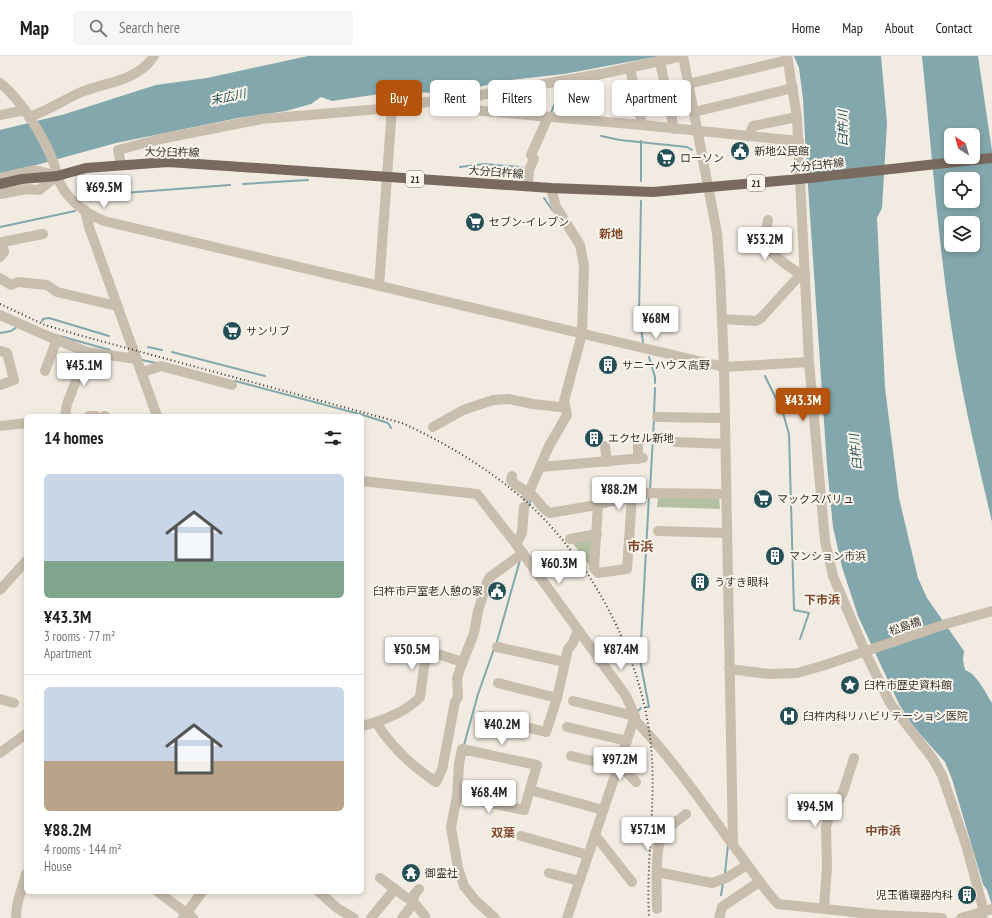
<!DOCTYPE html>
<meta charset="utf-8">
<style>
body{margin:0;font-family:"PT Sans Narrow","Noto Sans JP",sans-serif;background:#f6f6f6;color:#202124;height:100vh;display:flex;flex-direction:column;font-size:15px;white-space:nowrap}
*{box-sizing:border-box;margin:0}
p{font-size:13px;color:#757577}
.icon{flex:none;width:22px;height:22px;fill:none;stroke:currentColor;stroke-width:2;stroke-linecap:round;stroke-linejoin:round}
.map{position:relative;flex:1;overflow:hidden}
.side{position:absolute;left:24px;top:358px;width:340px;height:480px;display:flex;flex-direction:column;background:#fff;border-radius:6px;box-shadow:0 2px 6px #0003}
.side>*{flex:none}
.banner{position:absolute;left:376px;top:24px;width:380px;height:36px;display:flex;gap:8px}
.needle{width:26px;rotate:323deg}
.buttons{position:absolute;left:944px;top:72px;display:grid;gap:8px}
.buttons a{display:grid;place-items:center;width:36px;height:36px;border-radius:6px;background:#fff;box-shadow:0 2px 6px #0003;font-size:20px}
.price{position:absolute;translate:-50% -34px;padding:0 9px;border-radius:4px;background:#fff;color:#222;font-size:13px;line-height:26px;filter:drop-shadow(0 1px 2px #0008)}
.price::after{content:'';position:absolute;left:50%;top:24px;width:12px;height:9px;margin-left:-6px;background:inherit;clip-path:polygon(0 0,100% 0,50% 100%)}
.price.on{background:#b45309;color:#fff}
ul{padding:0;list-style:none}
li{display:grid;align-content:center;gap:8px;height:212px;padding:0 20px}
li+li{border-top:1px solid #e0e0e0}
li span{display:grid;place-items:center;height:124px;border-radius:6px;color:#555}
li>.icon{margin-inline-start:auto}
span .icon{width:72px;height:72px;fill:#fffc;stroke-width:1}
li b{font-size:17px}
h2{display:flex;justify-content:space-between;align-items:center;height:48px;padding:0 20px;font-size:17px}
.tag{padding:0 14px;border-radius:6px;background:#fff;box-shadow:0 2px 6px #0003;font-size:14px;line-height:36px}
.tag.on{background:#b45309;color:#fff}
header{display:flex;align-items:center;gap:24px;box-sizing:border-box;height:56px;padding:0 20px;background:#fff;border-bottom:1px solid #e0e0e0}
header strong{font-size:19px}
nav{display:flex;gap:22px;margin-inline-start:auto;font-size:14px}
.search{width:280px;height:36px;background:#f6f6f6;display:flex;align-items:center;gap:10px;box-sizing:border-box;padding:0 14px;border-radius:6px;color:#757577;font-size:15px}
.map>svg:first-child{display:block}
.green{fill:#b3c0a2}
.water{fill:#82a7ac;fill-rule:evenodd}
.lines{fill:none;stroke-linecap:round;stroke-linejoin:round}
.stream{stroke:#82a7ac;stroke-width:2}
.minor{stroke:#c9bdae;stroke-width:10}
.major{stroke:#79695e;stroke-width:10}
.rail{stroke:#38312b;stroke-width:2;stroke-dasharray:1 3;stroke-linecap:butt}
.labels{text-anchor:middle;stroke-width:4;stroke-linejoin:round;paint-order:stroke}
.shield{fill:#f9f5ed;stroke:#726c65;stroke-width:1}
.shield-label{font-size:10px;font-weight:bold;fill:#38312b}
.poi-label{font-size:11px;fill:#38312b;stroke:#f9f5ed;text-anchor:start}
.street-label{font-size:11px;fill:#38312b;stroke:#f9f5ed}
.water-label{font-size:12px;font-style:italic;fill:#244f57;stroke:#f9f5ed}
.neighbourhood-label{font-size:12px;font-weight:bold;fill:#81472b;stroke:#f9f5ed}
.quarter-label{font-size:13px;font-weight:bold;fill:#81472b;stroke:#f9f5ed}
</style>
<header>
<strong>Map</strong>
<div class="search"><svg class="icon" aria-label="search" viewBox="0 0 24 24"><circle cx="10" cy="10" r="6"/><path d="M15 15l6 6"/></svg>Search here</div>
<nav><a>Home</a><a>Map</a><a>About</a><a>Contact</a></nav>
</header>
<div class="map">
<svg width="992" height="862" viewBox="0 0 992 862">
<rect width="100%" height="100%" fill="#f2ebe1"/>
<g class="green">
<path d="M658,440L719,441L720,453L657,451Z"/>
<path d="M592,481V513L571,485Z"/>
</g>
<g class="water">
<path d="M308,0H660L564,18L510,24L451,37L393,36L332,45L321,41L311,48L286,55L238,62L116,87L0,119V74L65,58L156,29L207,22Z"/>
<path d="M794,0H881L887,67L882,152L877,162L885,332L899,442L918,522L927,542L964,595L963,604L965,614C977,618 985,636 992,647V849L987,834L983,828L952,723L945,706L913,670L899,648L858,560L842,511L833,471L827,410L806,100L803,43L799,12Z"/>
<path d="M922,0H978L992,95V466C976,398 960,331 950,262C937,175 931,87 922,0ZM951,79H973V101H951ZM951,123H973V145H951ZM951,167H973V189H951Z"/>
</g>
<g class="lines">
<g class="stream">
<path d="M551,57L563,28"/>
<path d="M590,61L598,22"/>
<path d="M601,80L620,84L687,91L692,94"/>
<path d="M641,85V125"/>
<path d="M460,111L484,108L520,111L524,113"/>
<path d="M243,128L308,124"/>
<path d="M84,140L230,129"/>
<path d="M544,142L553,155"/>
<path d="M641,145L639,259L643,286"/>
<path d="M0,171L75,155"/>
<path d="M42,265L43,263L49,262L109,280"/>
<path d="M0,277L11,275L17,271"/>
<path d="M60,280L110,294"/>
<path d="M148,291L162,294"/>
<path d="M172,296L265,320"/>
<path d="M649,301L655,321V327"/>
<path d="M142,304L156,307"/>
<path d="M765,320L783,357L789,378L794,554L809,557L800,583"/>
<path d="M235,325L363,359L388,367L391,372"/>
<path d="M654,359L655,332"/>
<path d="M650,434L654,363"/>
<path d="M528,452L531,443"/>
<path d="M496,589L520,504"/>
<path d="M646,651H649L640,604L649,440"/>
<path d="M638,655L641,652"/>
<path d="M464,689L478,638L494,593"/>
<path d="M725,817L728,789"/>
<path d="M721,839L723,827"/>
</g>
<g class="minor">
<path d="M683,0L717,177L720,216L724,311L733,789"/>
<path d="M787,0L797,61L809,306L825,485L833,520L867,600L890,647L933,703L942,719L967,792L984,856L982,862"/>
<path d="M660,6L674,73"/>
<path d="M630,12L642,69"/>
<path d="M0,27C21,43 45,83 54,108C56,111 55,116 57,120C64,141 84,157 104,165L724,311L809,306"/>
<path d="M688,28L788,4"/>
<path d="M451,50L461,49L482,55L642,69L799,85"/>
<path d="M694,56L793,32"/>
<path d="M0,59L25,54"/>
<path d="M29,61C47,55 62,45 79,37C105,26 137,26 154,0"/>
<path d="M749,80L753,70L797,61"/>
<path d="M121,108L118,94L160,83L262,63L392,52L427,46L455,45L486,38L606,17L682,0"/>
<path d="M0,122L34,114L55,119"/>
<path d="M528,130L529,114L534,103L531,99L548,61"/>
<path d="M0,138L27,133L39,134L57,120"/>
<path d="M85,154L89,171L157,360"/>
<path d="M768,164L764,190C774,198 794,218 805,218"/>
<path d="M0,201L4,196L2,186L43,178"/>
<path d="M0,222L11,229L18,226L47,229L57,236L117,250"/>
<path d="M379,230L392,52"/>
<path d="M0,259L45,279L87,296L137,303"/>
<path d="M722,263L756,265L761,262L801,218"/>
<path d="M45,315L57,283"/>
<path d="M143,316L161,310L232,329"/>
<path d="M0,329L14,324L7,297L1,295"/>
<path d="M65,360L67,348L87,296"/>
<path d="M89,360H96"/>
<path d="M104,360H105"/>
<path d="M657,361L724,362"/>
<path d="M0,370L26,367"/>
<path d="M433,371L463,354L493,344L508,343L533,348L560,351L565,350"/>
<path d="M676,386L725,388"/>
<path d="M638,388V403"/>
<path d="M605,390L607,406"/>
<path d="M540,411L643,402"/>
<path d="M512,420L511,424C518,432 521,432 529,437C537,441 541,453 550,457L596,449L648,437L726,438"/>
<path d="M362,425L477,438L516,488L626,640L635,660L567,862"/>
<path d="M527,441L549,390L567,359L564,345L582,278L584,210L580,189L556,151L551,132"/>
<path d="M598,449L594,512L598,517L627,513L632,441"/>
<path d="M658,475L727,477"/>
<path d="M570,483L597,478"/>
<path d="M516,488L522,477L524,451"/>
<path d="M0,534L26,505"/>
<path d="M497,591L565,606"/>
<path d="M729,613L769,618L797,617L822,610L946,568L992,555"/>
<path d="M498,627L557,642"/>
<path d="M0,643L14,647"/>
<path d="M573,645L635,660"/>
<path d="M481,660L546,676L557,642L568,593L573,587L578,574"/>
<path d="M634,663C671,701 701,745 732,788C748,808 761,830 778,848L881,859L942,862"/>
<path d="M376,666C391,691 412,710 436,726L442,714L455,646L458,641L457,622L460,613L474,577L478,555L487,526L490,521L523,497"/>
<path d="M362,670C382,665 406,656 420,641L424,611L429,595L462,606"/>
<path d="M567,671L627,685"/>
<path d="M0,697L26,678"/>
<path d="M571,700L618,711"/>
<path d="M619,708L636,726"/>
<path d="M530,734L603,754"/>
<path d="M457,740L524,754L537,709L462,693L459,708L457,740L451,771L458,812L464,830L476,845L495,862"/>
<path d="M595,779L632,826"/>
<path d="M521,780L588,799"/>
<path d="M657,816L712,827L726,822L747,809"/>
<path d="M549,817L579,825"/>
<path d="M380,822L407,842"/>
<path d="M158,836L193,862"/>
<path d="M319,836L337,852L354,862"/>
<path d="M413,848L414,839L419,833"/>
<path d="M824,852L827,811L826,771L829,761L843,736L854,702"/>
<path d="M657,853C657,837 654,786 664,776C670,769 679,764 686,758"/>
<path d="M16,862L17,849L26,818"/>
<path d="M183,862L202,836"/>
<path d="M371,862L395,833"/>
<path d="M402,862L413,848L416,849L425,860"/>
<path d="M719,862L722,851L759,826"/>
<path d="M961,862L992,853"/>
</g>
<path class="major" d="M0,128L22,123L57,120L86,112L168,106L551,132L653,136L800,123L992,102"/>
<path class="rail" d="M0,248L45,269L75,278L402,367C448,388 491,414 529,448C597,512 646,608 652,702C655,755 646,809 649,862"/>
</g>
<defs>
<g id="civic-disc" transform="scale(1)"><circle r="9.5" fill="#244f57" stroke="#f9f5ed"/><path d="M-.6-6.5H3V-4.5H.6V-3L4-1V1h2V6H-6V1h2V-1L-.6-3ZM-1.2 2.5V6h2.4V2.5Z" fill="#fff"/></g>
<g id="supermarket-disc" transform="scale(1)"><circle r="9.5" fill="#244f57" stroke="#f9f5ed"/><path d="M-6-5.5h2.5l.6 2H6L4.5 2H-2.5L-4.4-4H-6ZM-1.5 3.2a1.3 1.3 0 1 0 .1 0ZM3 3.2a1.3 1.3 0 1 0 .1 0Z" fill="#fff"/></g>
<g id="building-disc" transform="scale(1)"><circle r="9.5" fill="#244f57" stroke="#f9f5ed"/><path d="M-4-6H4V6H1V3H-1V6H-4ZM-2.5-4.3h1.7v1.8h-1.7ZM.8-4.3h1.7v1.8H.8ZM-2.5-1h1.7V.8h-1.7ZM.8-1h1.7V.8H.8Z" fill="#fff"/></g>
<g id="sight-disc" transform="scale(1)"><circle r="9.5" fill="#244f57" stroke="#f9f5ed"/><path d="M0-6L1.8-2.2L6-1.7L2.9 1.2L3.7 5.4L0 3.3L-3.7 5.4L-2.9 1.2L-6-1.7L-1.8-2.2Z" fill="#fff"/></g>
<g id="hospital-disc" transform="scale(1)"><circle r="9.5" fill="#244f57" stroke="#f9f5ed"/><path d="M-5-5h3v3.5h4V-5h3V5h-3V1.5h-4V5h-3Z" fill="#fff"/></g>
<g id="temple-disc" transform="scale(1)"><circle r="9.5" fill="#244f57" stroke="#f9f5ed"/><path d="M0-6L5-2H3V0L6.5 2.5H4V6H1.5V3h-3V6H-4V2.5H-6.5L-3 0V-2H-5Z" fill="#fff"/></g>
</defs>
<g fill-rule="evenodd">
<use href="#civic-disc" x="740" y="95"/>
<use href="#supermarket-disc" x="666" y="102"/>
<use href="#supermarket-disc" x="475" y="166"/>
<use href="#supermarket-disc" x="232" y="275"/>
<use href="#building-disc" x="608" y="309"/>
<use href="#building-disc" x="594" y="382"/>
<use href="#supermarket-disc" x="763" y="443"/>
<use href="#building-disc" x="775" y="500"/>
<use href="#building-disc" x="700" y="526"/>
<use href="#civic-disc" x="497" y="535"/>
<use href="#sight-disc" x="850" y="629"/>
<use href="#hospital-disc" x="789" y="660"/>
<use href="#temple-disc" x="411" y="817"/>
<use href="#building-disc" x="967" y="839"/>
</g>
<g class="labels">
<g class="shield">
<rect x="406" y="115" width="18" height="16" rx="3"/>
<rect x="747" y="119" width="18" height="16" rx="3"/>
</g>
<g class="shield-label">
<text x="415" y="127">21</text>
<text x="756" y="131">21</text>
</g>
<g class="poi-label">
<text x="754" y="99">新地公民館</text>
<text x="680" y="106">ローソン</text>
<text x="489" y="170">セブン-イレブン</text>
<text x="246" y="279">サンリブ</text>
<text x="622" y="313">サニーハウス高野</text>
<text x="608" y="386">エクセル新地</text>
<text x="777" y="447">マックスバリュ</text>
<text x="789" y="504">マンション市浜</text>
<text x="714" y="530">うすき眼科</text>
<text x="483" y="539" text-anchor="end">臼杵市戸室老人憩の家</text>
<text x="864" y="633">臼杵市歴史資料館</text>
<text x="803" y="664">臼杵内科リハビリテーション医院</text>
<text x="425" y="821">御霊社</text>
<text x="953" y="843" text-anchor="end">児玉循環器内科</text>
</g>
<g class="street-label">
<text transform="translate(172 96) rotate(1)" y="4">大分臼杵線</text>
<text transform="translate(817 109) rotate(-6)" y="4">大分臼杵線</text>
<text transform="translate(496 116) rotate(4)" y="4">大分臼杵線</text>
<text transform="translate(905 570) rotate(-19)" y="4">松島橋</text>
</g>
<g class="water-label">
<text transform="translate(228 41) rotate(-12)" y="4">末広川</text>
<text transform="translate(843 72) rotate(-91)" y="4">臼杵川</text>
<text transform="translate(856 396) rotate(-96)" y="4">臼杵川</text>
</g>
<g class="neighbourhood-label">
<text x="611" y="182">新地</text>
<text x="822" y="548">下市浜</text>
<text x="883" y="779">中市浜</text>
<text x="503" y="781">双葉</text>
</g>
<g class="quarter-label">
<text x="640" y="495">市浜</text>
</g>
</g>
</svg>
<div class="buttons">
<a><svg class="needle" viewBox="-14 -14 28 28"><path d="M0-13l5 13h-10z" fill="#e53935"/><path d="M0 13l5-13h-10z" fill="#757577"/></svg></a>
<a><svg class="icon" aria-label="locate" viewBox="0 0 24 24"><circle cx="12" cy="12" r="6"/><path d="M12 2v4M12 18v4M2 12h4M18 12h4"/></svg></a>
<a><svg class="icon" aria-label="layers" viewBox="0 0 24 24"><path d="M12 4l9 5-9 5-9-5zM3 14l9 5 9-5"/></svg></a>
</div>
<b class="price" style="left:104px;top:153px">¥69.5M</b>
<b class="price" style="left:765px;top:205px">¥53.2M</b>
<b class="price" style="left:656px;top:284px">¥68M</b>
<b class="price" style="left:84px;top:331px">¥45.1M</b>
<b class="price on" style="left:803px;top:366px">¥43.3M</b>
<b class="price" style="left:619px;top:455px">¥88.2M</b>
<b class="price" style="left:559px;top:529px">¥60.3M</b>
<b class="price" style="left:412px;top:615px">¥50.5M</b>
<b class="price" style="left:621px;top:615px">¥87.4M</b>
<b class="price" style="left:502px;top:690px">¥40.2M</b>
<b class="price" style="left:620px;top:725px">¥97.2M</b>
<b class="price" style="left:489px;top:758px">¥68.4M</b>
<b class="price" style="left:815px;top:772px">¥94.5M</b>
<b class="price" style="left:648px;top:795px">¥57.1M</b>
<div class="banner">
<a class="tag on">Buy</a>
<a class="tag">Rent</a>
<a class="tag">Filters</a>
<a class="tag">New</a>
<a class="tag">Apartment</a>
</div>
<section class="side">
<h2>14 homes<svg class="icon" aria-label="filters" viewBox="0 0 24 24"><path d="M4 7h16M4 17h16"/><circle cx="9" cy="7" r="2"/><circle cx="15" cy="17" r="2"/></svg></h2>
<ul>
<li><span style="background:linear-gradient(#c9d6e8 70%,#7fa58c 0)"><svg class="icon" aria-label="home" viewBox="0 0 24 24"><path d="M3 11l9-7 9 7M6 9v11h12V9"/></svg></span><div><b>¥43.3M</b><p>3 rooms · 77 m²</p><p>Apartment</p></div></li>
<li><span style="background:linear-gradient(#c9d6e8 60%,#b9a48a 0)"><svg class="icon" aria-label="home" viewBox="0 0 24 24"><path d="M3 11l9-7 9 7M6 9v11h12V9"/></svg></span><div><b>¥88.2M</b><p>4 rooms · 144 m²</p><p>House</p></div></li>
</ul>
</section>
</div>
